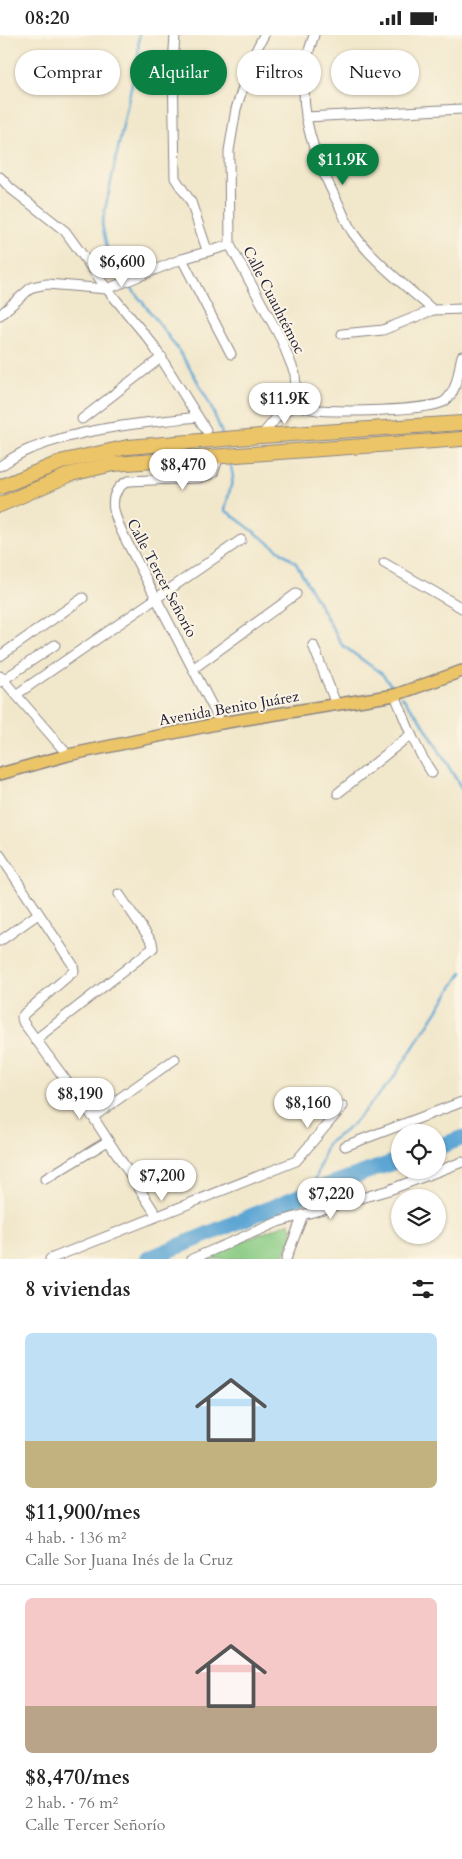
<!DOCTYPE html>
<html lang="es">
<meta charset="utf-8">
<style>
body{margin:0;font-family:Cardo,serif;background:#f6f6f6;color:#222;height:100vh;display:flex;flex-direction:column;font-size:19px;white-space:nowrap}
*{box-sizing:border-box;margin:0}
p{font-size:16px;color:#767676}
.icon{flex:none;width:28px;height:28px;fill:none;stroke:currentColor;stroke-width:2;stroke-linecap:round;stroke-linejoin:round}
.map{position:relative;height:1224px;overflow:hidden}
.sheet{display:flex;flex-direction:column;background:#fff;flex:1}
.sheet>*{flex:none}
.hud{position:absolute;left:15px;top:15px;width:432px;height:45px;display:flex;gap:10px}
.tools{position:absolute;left:391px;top:1089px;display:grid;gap:10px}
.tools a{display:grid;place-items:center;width:55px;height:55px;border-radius:50%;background:#fff;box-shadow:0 1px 4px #0004;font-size:25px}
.price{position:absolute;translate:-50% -42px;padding:0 11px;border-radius:18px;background:#fff;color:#222;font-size:16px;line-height:32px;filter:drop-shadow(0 1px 2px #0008)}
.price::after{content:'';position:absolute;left:50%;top:30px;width:15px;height:11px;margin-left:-8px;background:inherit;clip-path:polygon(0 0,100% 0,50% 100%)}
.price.on{background:#0b8043;color:#fff}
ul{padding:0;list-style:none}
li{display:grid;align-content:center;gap:10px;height:265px;padding:0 25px}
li+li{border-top:1px solid #e0e0e0}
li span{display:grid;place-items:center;height:155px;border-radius:8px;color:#555}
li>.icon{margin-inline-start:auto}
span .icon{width:90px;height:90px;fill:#fffc;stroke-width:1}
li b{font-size:21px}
h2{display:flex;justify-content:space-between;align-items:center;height:60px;padding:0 25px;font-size:21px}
.pill{padding:0 18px;border-radius:22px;background:#fff;box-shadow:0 1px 4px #0004;font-size:18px;line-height:45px}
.pill.on{background:#0b8043;color:#fff}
.status{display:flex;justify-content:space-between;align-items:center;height:35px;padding:0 25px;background:#fff;direction:ltr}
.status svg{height:14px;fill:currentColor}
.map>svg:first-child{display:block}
.green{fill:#89cb84;stroke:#567660}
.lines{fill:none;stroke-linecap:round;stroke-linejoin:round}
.stream{stroke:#5da6d4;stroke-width:2.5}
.river{stroke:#5da6d4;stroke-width:16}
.minor-casing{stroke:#8a8483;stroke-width:11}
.major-casing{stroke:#8a8483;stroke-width:14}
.highway-casing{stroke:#8a8483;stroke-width:16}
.minor{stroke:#fff;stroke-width:9}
.major{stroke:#ecc569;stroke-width:11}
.highway{stroke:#ecc569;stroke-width:14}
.labels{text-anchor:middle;stroke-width:4;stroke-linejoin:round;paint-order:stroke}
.street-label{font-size:15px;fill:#22223b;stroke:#fcf5e5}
</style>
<div class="status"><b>08:20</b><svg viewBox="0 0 49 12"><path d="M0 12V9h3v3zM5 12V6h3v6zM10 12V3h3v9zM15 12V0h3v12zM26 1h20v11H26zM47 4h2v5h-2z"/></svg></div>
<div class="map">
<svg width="462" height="1224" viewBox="0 0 462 1224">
<rect width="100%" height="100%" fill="#fcf5e5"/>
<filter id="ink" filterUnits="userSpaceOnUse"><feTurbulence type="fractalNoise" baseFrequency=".02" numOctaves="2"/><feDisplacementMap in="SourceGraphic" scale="10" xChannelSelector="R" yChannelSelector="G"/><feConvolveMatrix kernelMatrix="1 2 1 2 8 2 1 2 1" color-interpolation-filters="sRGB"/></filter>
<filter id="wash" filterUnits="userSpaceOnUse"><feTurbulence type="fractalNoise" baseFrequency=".0096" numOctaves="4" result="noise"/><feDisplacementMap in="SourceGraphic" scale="20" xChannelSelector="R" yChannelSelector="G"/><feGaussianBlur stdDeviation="1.12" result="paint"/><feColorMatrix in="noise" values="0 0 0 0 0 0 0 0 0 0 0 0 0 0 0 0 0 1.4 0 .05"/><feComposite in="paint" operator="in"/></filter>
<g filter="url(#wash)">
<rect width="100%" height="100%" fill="#f1e7cb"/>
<path class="green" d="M290,1187L293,1200L282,1224H200Z"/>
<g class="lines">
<g class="stream">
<path d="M124,244L110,227L102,189L138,20L139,0"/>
<path d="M127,248C164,293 203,344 222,399"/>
<path d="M230,426L233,442L225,475L296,528L342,610L382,639L396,656"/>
<path d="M402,662L421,685L462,754"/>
<path d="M312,1156L327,1109L351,1091L392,1045L462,937"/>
</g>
<g class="river">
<path d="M438,1112L462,1103"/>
<path d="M148,1224L312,1156L400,1125"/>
</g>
</g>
</g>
<g filter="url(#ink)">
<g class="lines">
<g class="minor-casing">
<g id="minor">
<path d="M175,0L173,29L175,143L191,167L207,215"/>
<path d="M264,0L253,21L236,74L229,116L230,210L281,304L295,339L297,369"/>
<path d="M314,0C292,59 309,111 336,164C342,175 346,188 353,198C374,227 407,252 433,275"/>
<path d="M306,82L462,74"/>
<path d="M0,142L10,153L65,196L107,254L151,307L206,395"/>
<path d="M182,224L231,319"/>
<path d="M0,280L32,252L47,249L107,254L182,224L230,210"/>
<path d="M342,299L383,295L433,275L462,274"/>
<path d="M297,369C302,371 307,373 312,374C330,378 432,376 445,366C458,355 458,336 462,321"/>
<path d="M82,384L162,322"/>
<path d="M261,401L278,381L297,369"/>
<path d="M217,427L213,438L199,443L128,446C100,460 119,491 129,511L221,688"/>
<path d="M0,431C10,425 19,418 30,414C83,393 141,388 198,382"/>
<path d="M384,528L462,573"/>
<path d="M313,610L336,669"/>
<path d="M0,621L83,563"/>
<path d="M194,633L296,559"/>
<path d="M0,641L68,720"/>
<path d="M0,647L55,610"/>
<path d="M17,659L241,505"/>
<path d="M395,660C406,687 415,713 432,738"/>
<path d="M338,758L410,700"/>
<path d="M0,820L73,930L74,936L25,978L22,982L23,987L93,1082L157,1181"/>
<path d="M0,906L38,879"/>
<path d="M35,1005L153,913L152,907L119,859"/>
<path d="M93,1082L175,1024"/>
<path d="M345,1111L462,1067"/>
<path d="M45,1144L108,1106"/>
<path d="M50,1224L296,1126L343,1071"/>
<path d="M192,1224L278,1187L389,1155L462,1127"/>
<path d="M286,1224L303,1180"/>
</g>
</g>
<g class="major-casing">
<path id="major" d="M0,739L68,720L221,688L395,660L462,636"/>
</g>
<g class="highway-casing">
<g id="highway">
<path d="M0,452L64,426L128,412L261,401L462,388"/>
<path d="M0,470L71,439L113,429L462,404"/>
</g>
</g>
<use href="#minor" class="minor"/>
<use href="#major" class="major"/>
<use href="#highway" class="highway"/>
</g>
</g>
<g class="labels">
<g class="street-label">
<text transform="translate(274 265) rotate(63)" y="5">Calle Cuauhtémoc</text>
<text transform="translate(162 543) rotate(62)" y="5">Calle Tercer Señorío</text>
<text transform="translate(229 673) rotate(-10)" y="5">Avenida Benito Juárez</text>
</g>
</g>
</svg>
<div class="tools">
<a><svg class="icon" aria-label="locate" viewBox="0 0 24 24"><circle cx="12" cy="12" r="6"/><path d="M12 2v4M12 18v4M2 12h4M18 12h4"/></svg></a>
<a><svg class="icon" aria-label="layers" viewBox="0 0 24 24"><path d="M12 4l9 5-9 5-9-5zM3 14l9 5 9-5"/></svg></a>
</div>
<b class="price on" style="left:343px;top:151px">$11.9K</b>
<b class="price" style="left:122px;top:253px">$6,600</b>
<b class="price" style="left:285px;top:390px">$11.9K</b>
<b class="price" style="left:183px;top:456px">$8,470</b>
<b class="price" style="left:80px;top:1085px">$8,190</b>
<b class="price" style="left:308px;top:1094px">$8,160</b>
<b class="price" style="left:162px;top:1167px">$7,200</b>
<b class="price" style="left:331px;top:1185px">$7,220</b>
<div class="hud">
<a class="pill">Comprar</a>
<a class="pill on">Alquilar</a>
<a class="pill">Filtros</a>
<a class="pill">Nuevo</a>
</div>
</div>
<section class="sheet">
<h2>8 viviendas<svg class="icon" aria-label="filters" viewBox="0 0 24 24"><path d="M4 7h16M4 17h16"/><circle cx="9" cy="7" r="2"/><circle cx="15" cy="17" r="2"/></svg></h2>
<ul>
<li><span style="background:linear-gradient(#bfe0f5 70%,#c2b280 0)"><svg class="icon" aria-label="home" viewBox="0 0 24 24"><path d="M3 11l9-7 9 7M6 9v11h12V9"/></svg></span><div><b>$11,900/mes</b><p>4 hab. · 136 m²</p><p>Calle Sor Juana Inés de la Cruz</p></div></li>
<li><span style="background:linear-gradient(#f6c9c9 70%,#b9a48a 0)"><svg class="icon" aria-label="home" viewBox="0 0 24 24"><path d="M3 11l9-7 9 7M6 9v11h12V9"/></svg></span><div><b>$8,470/mes</b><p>2 hab. · 76 m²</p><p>Calle Tercer Señorío</p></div></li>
</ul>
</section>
